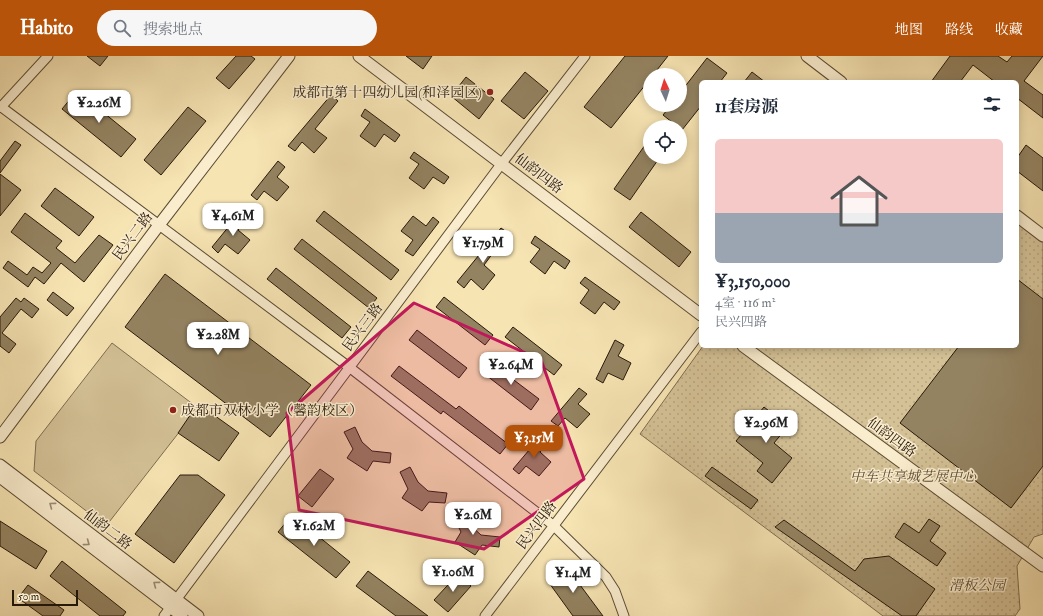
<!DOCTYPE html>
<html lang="zh">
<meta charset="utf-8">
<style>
body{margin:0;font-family:"IM FELL Double Pica","Noto Serif SC",serif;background:#f6f6f7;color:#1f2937;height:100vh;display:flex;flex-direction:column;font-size:15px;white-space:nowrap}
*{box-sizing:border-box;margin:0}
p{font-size:13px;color:#747a83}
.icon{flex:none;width:22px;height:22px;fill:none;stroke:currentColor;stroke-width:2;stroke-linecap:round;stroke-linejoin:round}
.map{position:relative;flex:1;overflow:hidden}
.panel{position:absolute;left:699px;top:24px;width:320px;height:268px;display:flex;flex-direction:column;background:#fff;border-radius:6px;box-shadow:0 2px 10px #0003}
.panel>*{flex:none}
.needle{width:26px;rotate:356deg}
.tools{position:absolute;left:643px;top:12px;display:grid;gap:8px}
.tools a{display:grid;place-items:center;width:44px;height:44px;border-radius:50%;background:#fff;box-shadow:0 2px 10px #0003;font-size:20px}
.scale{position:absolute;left:12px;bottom:10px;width:66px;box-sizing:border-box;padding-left:4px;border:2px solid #291909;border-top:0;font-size:11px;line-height:14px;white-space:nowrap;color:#291909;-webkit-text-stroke:3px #faedce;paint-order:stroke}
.price{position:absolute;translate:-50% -34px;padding:0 9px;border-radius:8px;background:#fff;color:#222;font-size:13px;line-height:26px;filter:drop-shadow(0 1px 2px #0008)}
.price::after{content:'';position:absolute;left:50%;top:24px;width:12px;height:9px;margin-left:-6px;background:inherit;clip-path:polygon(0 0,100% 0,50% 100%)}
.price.current{background:#b45309;color:#fff}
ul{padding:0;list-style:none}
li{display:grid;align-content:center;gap:8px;height:212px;padding:0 16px}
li+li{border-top:1px solid #e0e1e3}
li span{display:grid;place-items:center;height:124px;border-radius:6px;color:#555}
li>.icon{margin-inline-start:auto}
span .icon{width:72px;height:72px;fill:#fffc;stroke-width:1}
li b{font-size:17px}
h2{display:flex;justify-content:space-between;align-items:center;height:48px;padding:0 16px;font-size:17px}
header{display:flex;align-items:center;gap:24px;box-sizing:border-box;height:56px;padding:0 20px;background:#b45309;color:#fff}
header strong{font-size:19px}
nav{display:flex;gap:22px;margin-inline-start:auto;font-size:14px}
.search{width:280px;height:36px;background:#f6f6f7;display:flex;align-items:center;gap:10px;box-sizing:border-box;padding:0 14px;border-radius:22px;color:#747a83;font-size:15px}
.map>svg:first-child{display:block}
.grass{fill:url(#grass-dots);stroke:#7e6d50}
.pitch{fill:#d4c196;stroke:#7e6d50}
.building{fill:#948361;stroke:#291909}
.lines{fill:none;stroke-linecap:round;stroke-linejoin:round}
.minor-casing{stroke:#5c4c34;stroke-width:11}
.tertiary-casing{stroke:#5c4c34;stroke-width:13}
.minor{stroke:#faedce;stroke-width:9}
.tertiary{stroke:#faedce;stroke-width:11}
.oneway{stroke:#9c8e75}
.marked{fill:#c2185b;fill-opacity:0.2;stroke:#c2185b;stroke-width:3;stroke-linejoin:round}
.poi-dot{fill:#8f2418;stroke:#faedce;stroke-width:1.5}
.labels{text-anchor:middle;stroke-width:3;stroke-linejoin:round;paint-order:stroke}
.poi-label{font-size:14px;fill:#291909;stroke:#faedce;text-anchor:end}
.street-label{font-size:14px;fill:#291909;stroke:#faedce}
.park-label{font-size:14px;font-style:italic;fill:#5c4b33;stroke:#faedce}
</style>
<header>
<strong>Habito</strong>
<div class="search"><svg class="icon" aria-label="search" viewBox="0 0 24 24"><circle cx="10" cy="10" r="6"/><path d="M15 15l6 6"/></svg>搜索地点</div>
<nav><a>地图</a><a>路线</a><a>收藏</a></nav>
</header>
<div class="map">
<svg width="1043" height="560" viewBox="0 0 1043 560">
<defs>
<pattern id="grass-dots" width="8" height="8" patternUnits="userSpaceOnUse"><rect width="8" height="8" fill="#d4c196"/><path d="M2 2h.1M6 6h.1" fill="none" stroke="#b6a580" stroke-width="1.8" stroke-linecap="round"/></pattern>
</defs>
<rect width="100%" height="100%" fill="#f7e4b3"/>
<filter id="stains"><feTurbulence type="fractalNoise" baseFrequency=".005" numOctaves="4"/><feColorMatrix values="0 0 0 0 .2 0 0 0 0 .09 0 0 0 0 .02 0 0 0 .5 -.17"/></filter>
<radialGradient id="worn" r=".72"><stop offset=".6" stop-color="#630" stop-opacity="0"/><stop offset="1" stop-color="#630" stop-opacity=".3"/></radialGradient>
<path class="grass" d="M1017,166L1043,185V478L1034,481L1017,510L1020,553L1015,560H883L640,378L703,290H1017Z"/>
<path class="pitch" d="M112,287L198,352L106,470L34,415L36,385Z"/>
<g class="building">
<path d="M87,0H108L100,10Z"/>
<path d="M236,0H251L255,3L229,33L216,22Z"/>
<path d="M406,0H432L423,13Z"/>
<path d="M625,0H668L653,19H650V23L611,72L584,51Z"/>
<path d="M950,0H998L1007,6L1012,0H1043L1024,25L1043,39V62L1017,42V26H995L973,9L960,26H931Z"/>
<path d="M707,2L727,17L720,26H701V50L682,74L663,59L671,49H680V37Z"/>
<path d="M525,16L548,35L524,63L501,45Z"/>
<path d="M752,16L765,26H744Z"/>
<path d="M466,21L494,43L479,63L451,40Z"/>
<path d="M77,35L136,83L121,101L62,53Z"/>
<path d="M331,39L338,45L315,73L327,82L314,97L302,86L295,95L288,90Z"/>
<path d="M188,51L206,65L161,119L144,104Z"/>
<path d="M365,53L400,79L395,86L384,78L375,91L360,80L370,66L361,60Z"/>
<path d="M650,82V101H660L630,144L614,133Z"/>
<path d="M15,85L21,89L0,117V105Z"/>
<path d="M1026,89L1043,102V135L1017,115V102Z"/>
<path d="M414,96L449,121L444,128L433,121L424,133L409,122L419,108L410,102Z"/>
<path d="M278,105L285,111L277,121L289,131L277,145L264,135L257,144L251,139Z"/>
<path d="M0,118L21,134L0,160Z"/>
<path d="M55,132L94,161L79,180L41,150Z"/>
<path d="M324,155L399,214L391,224L316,165Z"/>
<path d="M641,156L691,196L679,211L629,171Z"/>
<path d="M25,157L62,185L56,192L75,207L99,179L113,189L84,226L61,207L44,228L35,221L28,231L3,212L8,205L27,219L33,211L42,217L51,207L11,176Z"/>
<path d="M239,158L247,164L238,174L250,184L238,198L225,188L218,197L212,191Z"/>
<path d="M413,160L426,170L433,161L439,166L413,200L405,195L413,184L401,175Z"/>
<path d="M501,172L508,177L484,209L495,219L483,234L471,223L464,232L457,226Z"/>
<path d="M535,180L570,205L565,213L554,205L545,218L530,206L540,193L531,187Z"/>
<path d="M302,183L377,242L369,252L294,193Z"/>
<path d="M276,212L351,271L342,282L267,223Z"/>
<path d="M165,218L311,329L270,381L125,271Z"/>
<path d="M585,221L620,246L614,254L604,246L595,258L580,247L589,234L580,227Z"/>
<path d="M1017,223L1043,243V410L1011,452L900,367L959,290H1017Z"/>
<path d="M53,236L74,252L67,260L47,244Z"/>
<path d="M444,241L493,279L485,289L436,251Z"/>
<path d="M16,242L21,246L24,242L39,253L32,262L21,253L2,277L16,288L9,297L0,290V261Z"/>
<path d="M513,271L562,309L554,319L505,281Z"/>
<path d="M417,274L467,312L459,322L409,284Z"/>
<path d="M615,284L624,289L618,300L631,307L623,324L608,317L603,327L596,323Z"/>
<path d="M490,306L539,343L531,354L482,316Z"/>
<path d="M399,310L456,353L459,350L508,388L500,398L443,355L441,358L391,320Z"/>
<path d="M579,332L587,338L578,348L590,358L577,372L565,362L558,370L551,365Z"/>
<path d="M200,349L239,377L219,405L178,377L195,352Z"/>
<path d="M764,351L788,370L774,387L792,402L772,427L757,415L763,407L736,385Z"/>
<path d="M355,371L362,386L372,395L391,397L390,407L373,405L367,415L347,402L353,393L344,376Z"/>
<path d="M541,380L548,386L540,396L551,406L539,420L526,410L519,418L513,413Z"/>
<path d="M410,411L418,426L428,435L447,437L445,447L429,446L422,455L402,442L408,433L400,416Z"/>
<path d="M712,411L758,444L751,453L705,420Z"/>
<path d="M320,413L334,423L312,451L298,440Z"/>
<path d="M180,419H198L225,439L174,507L135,478Z"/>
<path d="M464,455L471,470L481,479L500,481L499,491L482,489L475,499L455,486L461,476L453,460Z"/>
<path d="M292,459L350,506L336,522L278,476Z"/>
<path d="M929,463L940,470L930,485L946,497L937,510L895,481L904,467L919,477Z"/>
<path d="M784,464L855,515L864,503L889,500L935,533L916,560H902L775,471Z"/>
<path d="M0,465L47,495L36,513L0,490Z"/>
<path d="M62,505L126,556L123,560H100L50,520Z"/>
<path d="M566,510L603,560H573L547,524Z"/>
<path d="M368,515L428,560H396L356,530Z"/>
<path d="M458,518L471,530L448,556L434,544Z"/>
<path d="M28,529L64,554L60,560H43L18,542Z"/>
</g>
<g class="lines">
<g class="minor-casing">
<g id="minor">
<path d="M0,50L349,311L553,469L606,521L615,535L624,560"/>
<path d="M1,51L48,0"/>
<path d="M164,560L502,107L585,0"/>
<path d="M485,560L701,276"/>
</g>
</g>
<g class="tertiary-casing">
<g id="tertiary">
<path d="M359,0L701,259"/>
<path d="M807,0L841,26"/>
<path d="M1017,160L1043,180"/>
<path d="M743,290L1043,510"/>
<path d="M0,381L159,169L289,0"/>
<path d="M0,409L198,560"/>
<path d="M0,421L182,560"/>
</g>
</g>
<use href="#minor" class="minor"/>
<use href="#tertiary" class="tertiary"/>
</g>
<defs><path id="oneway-chevron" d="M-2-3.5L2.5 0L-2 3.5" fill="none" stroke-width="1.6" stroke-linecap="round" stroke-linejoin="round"/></defs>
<g class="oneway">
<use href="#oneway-chevron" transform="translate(52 449) rotate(-143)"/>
<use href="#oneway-chevron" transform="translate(87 487) rotate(37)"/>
<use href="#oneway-chevron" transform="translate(156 528) rotate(-143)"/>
</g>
<path class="marked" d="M414,247L541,304L584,423L484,493L299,454L287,357Z"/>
<g class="poi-dot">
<circle cx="490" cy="36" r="4"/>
<circle cx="173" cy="354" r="4"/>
</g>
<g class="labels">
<g class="poi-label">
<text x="482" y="41">成都市第十四幼儿园(和泽园区)</text>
<text x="181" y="359" text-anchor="start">成都市双林小学（馨韵校区）</text>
</g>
<g class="street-label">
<text transform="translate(539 117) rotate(37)" y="5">仙韵四路</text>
<text transform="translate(132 180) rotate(-53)" y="5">民兴二路</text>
<text transform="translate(362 271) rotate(-53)" y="5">民兴三路</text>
<text transform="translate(892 381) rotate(36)" y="5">仙韵四路</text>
<text transform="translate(536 469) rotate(-53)" y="5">民兴四路</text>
<text transform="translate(108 473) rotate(37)" y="5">仙韵二路</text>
</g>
<g class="park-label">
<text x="913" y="425">中车共享城艺展中心</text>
<text x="977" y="534">滑板公园</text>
</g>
</g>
<rect width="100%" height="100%" filter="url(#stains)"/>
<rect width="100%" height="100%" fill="url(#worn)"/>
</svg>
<div class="tools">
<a><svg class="needle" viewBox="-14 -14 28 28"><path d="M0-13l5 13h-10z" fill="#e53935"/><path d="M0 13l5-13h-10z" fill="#747a83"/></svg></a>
<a><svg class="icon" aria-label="locate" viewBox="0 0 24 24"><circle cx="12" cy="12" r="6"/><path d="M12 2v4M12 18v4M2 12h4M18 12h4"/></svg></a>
</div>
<div class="scale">50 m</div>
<b class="price" style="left:99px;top:68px">¥2.26M</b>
<b class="price" style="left:233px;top:181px">¥4.61M</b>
<b class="price" style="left:483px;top:208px">¥1.79M</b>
<b class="price" style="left:218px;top:300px">¥2.28M</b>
<b class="price" style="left:511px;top:330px">¥2.64M</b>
<b class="price" style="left:766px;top:388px">¥2.96M</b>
<b class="price current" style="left:534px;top:403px">¥3.15M</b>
<b class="price" style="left:473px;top:480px">¥2.6M</b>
<b class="price" style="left:314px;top:491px">¥1.62M</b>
<b class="price" style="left:453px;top:537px">¥1.06M</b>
<b class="price" style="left:573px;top:538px">¥1.4M</b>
<section class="panel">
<h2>11套房源<svg class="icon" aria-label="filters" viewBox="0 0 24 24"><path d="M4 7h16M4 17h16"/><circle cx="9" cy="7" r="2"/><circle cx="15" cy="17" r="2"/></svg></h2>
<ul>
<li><span style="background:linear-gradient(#f6c9c9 60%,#9aa5b1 0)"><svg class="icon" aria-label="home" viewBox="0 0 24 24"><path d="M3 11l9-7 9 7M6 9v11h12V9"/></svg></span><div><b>¥3,150,000</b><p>4室 · 116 m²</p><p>民兴四路</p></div></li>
</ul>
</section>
</div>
